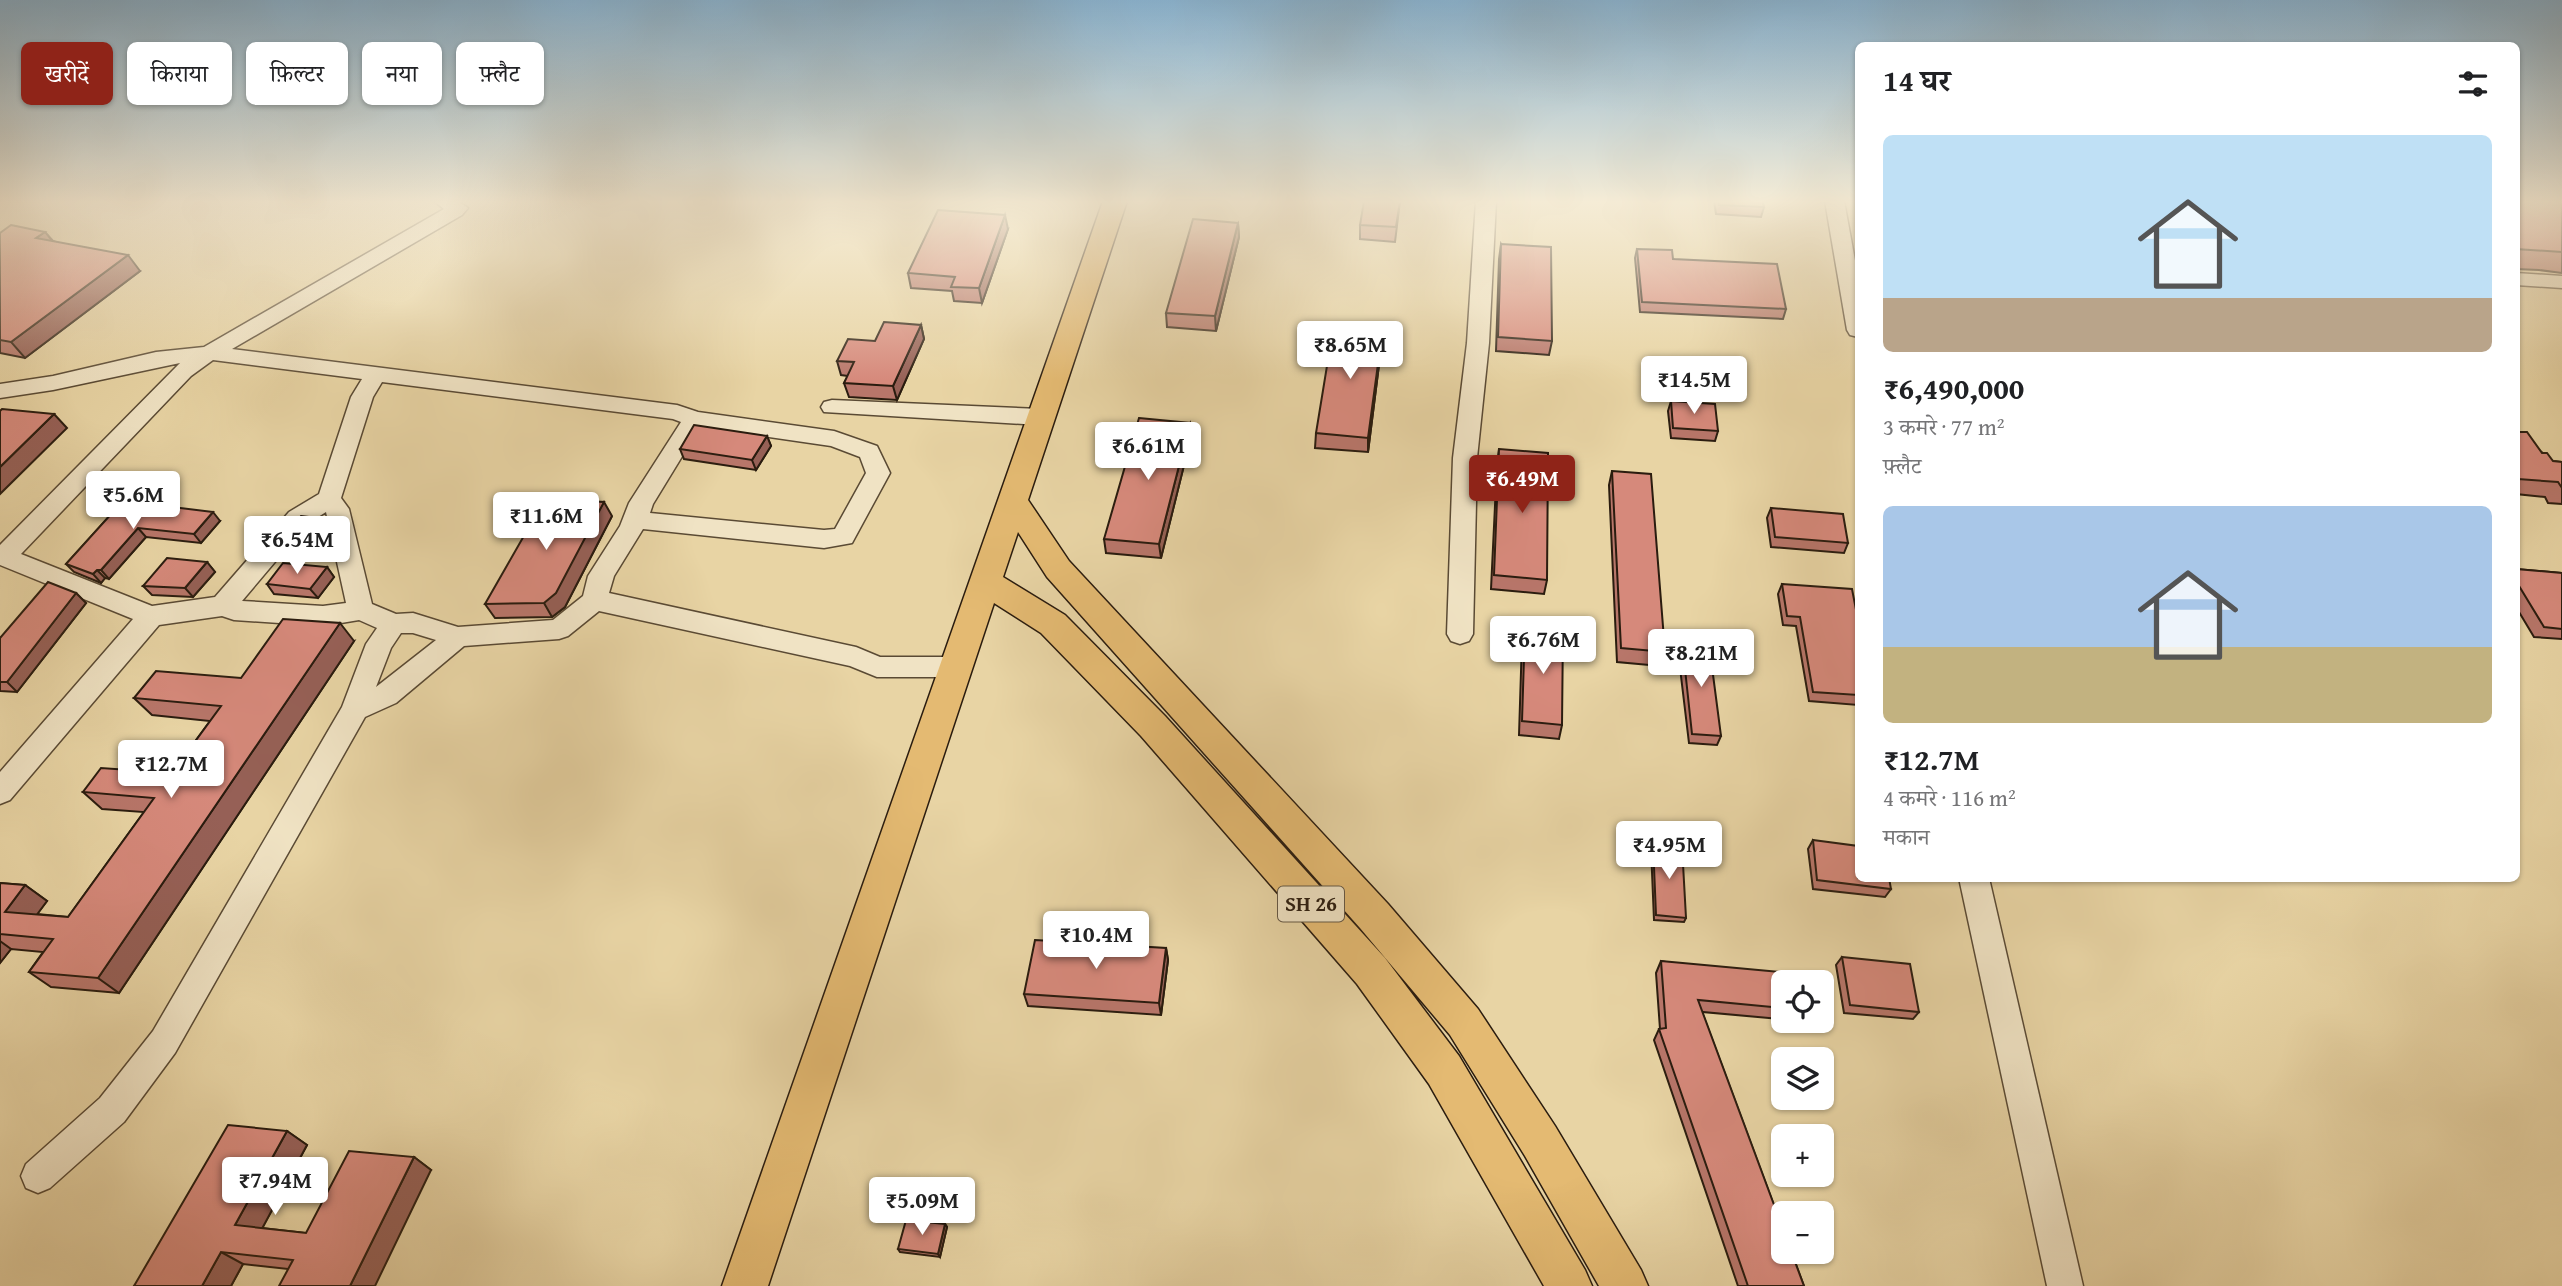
<!DOCTYPE html>
<html lang="hi">
<meta charset="utf-8">
<style>
body{margin:0;font-family:"Gentium Book Plus","Noto Serif Devanagari",serif;background:#f2f2f2;color:#202124;height:100vh;display:flex;flex-direction:column;font-size:26px;white-space:nowrap}
*{box-sizing:border-box;margin:0}
p{font-size:23px;color:#757577}
.icon{flex:none;width:38px;height:38px;fill:none;stroke:currentColor;stroke-width:2;stroke-linecap:round;stroke-linejoin:round}
.map{position:relative;flex:1;overflow:hidden}
.side{position:absolute;left:1855px;top:42px;width:665px;height:840px;display:flex;flex-direction:column;background:#fff;border-radius:10px;box-shadow:0 2px 5px #0004}
.side>*{flex:none}
.top-card{position:absolute;left:21px;top:42px;width:665px;height:63px;display:flex;gap:14px}
.tools{position:absolute;left:1771px;top:970px;display:grid;gap:14px}
.tools a{display:grid;place-items:center;width:63px;height:63px;border-radius:10px;background:#fff;box-shadow:0 2px 5px #0004;font-size:35px}
.price{position:absolute;translate:-50% -60px;padding:0 16px;border-radius:7px;background:#fff;color:#222;font-size:23px;line-height:46px;filter:drop-shadow(0 2px 4px #0008)}
.price::after{content:'';position:absolute;left:50%;top:42px;width:21px;height:16px;margin-left:-10px;background:inherit;clip-path:polygon(0 0,100% 0,50% 100%)}
.price.on{background:#8f2418;color:#fff}
ul{padding:0;list-style:none}
li{display:grid;align-content:center;gap:14px;height:371px;padding:0 28px}
li span{display:grid;place-items:center;height:217px;border-radius:10px;color:#555}
li>.icon{margin-inline-start:auto}
span .icon{width:126px;height:126px;fill:#fffc;stroke-width:1}
li b{font-size:30px}
h2{display:flex;justify-content:space-between;align-items:center;height:84px;padding:0 28px;font-size:30px}
.chip{padding:0 24px;border-radius:10px;background:#fff;box-shadow:0 2px 5px #0004;font-size:24px;line-height:63px}
.chip.on{background:#8f2418;color:#fff}
.map>svg:first-child{display:block}
.lines{fill:none;stroke-linecap:round;stroke-linejoin:round}
.minor-casing{stroke:#5a4a34;stroke-width:3}
.major-casing{stroke:#2a1c0f;stroke-width:3}
.minor{fill:#f0e3c4;fill-rule:evenodd}
.major{fill:#e4ba72;fill-rule:evenodd}
.wall{fill:#b8766a;stroke:#2a1c0f;stroke-width:2}
.shaded-wall{fill:#966056;stroke:#2a1c0f;stroke-width:2}
.building{fill:#d6897b;stroke:#2a1c0f;stroke-width:2}
.labels{text-anchor:middle;stroke-width:6;stroke-linejoin:round;paint-order:stroke}
.shield{fill:#f0e3c4;stroke:#655845;stroke-width:2}
.shield-label{font-size:21px;font-weight:bold;fill:#2a1c0f}
</style>
<div class="map">
<svg width="2562" height="1286" viewBox="0 0 2562 1286">
<rect width="100%" height="100%" fill="#e8d4a4"/>
<filter id="stains"><feTurbulence type="fractalNoise" baseFrequency=".00286" numOctaves="4"/><feColorMatrix values="0 0 0 0 .2 0 0 0 0 .09 0 0 0 0 .02 0 0 0 .5 -.17"/></filter>
<radialGradient id="worn" r=".72"><stop offset=".6" stop-color="#630" stop-opacity="0"/><stop offset="1" stop-color="#630" stop-opacity=".3"/></radialGradient>
<g class="lines">
<g class="minor-casing">
<g id="minor">
<path d="M434,201H458L468,208L462,215L232,349L677,405L698,412L834,431L877,446L890,473L852,543L824,548L643,529L614,576L609,593L856,647L880,657H956L965,660L969,667L965,674L956,677H877L850,666L599,611L568,636L559,639L464,646L396,703L365,717L175,1053L124,1122L50,1188L38,1193L26,1188L21,1176L26,1164L100,1098L153,1031L342,707L366,644L377,628L359,620L323,626L234,620L222,616L159,625L10,800L0,804V772L133,619L0,565V545L180,363L53,390L0,398V384L53,376L156,352L204,347L444,209ZM213,360L362,379L351,397L319,494L289,512L215,597L152,606L21,554L191,376ZM382,382L673,419L681,422L629,503L620,526L588,576L583,596L553,620L458,627L413,613L396,614L372,604L349,509L341,498L373,397ZM700,427L831,446L860,457L866,473L835,529L824,530L650,513L653,504ZM326,512L346,603L323,606L242,601L307,524ZM401,633H413L436,640L376,687L391,648Z"/>
<path d="M1476,201H1496L1489,343L1477,458L1473,634L1469,641L1460,644L1451,641L1447,634L1453,458L1467,343Z"/>
<path d="M1825,201H1844L1858,277V337L1850,335L1847,330Z"/>
<path d="M2516,273L2562,276V288L2516,285Z"/>
<path d="M832,400L1040,409L1048,412L1051,417L1048,422L1040,425L824,412L821,407L824,402Z"/>
<path d="M1959,878H1989L2083,1286H2047Z"/>
</g>
</g>
<g class="major-casing">
<path id="major" d="M1103,201H1127L1028,500L1069,561L1388,904L1478,1009L1555,1126L1641,1270L1648,1286H1599L1525,1156L1450,1035L1360,928L1047,577L1018,532L1003,577L1065,615L1165,716L1385,958L1459,1056L1585,1270L1592,1286H1544L1429,1084L1357,984L1141,736L1041,633L994,603L768,1286H722Z"/>
</g>
<use href="#minor" class="minor"/>
<use href="#major" class="major"/>
</g>
<g class="wall">
<path d="M1400,201L1395,242L1360,239V225Z"/>
<path d="M1714,201H1762L1764,207L1761,217L1716,214Z"/>
<path d="M2516,201H2562V273L2539,270L2516,269Z"/>
<path d="M1238,223L1239,237L1216,331L1167,327L1166,313Z"/>
<path d="M1008,229L982,303L954,301L952,291L911,288L908,273Z"/>
<path d="M45,232L53,241L140,271L25,358L0,353V233Z"/>
<path d="M1501,244L1552,341L1549,355L1496,351L1499,259Z"/>
<path d="M1637,249L1673,259L1786,309L1783,319L1640,312L1635,258Z"/>
<path d="M921,325L924,339L897,400L849,397L844,383L848,376L841,375L837,361L875,341Z"/>
<path d="M1382,341L1368,452L1315,448L1316,433Z"/>
<path d="M1671,401L1718,431L1715,441L1671,438L1668,411Z"/>
<path d="M1190,423L1191,437L1161,558L1106,553L1104,539Z"/>
<path d="M2516,432L2553,461L2562,462V504L2548,503L2545,497L2516,494Z"/>
<path d="M767,436L771,446L756,470L684,459L680,449Z"/>
<path d="M1499,449L1547,580L1544,594L1491,589L1497,464Z"/>
<path d="M1612,471L1665,652L1660,666L1617,662L1609,485Z"/>
<path d="M123,501L220,521L201,543L146,537L109,579L105,578L101,583L74,572L66,564Z"/>
<path d="M1771,508L1848,543L1844,553L1771,547L1767,518Z"/>
<path d="M612,516L565,607L552,617L495,618L485,604Z"/>
<path d="M324,528L299,559L282,558L275,548Z"/>
<path d="M207,562L215,572L193,597L152,595L143,586Z"/>
<path d="M327,567L334,577L318,598L274,594L267,584Z"/>
<path d="M2516,569L2562,573V639L2534,637L2516,607Z"/>
<path d="M1782,584L1858,620V705L1809,701L1796,626L1783,625L1778,594Z"/>
<path d="M76,593L86,603L17,692L0,691V638Z"/>
<path d="M1525,626L1562,725L1559,739L1519,735L1522,640Z"/>
<path d="M354,641L119,993L51,987L29,972L43,952L11,949L0,963V883L25,885L47,901L37,914L68,917L144,812L102,809L83,792L172,773L210,721L152,715L134,698L241,678Z"/>
<path d="M1682,641L1721,736L1717,745L1689,743L1678,651Z"/>
<path d="M1813,840L1891,889L1885,897L1813,889L1808,849Z"/>
<path d="M1653,843L1686,918L1684,922L1654,920L1651,848Z"/>
<path d="M1166,948L1168,960L1161,1015L1028,1006L1024,994Z"/>
<path d="M1842,957L1919,1012L1913,1019L1844,1013L1836,965Z"/>
<path d="M1661,961L1783,986V1013L1780,1019L1702,1012L1804,1286H1738L1654,1040L1659,1029H1660L1656,973Z"/>
<path d="M287,1131L307,1145L262,1228L306,1233L414,1157L431,1170L288,1269L243,1264L231,1286H134Z"/>
<path d="M945,1224L947,1227L940,1257L900,1252L898,1249Z"/>
</g>
<g class="shaded-wall">
<path d="M1005,215L1008,229L982,303L979,288Z"/>
<path d="M1238,223L1239,237L1216,331L1215,316Z"/>
<path d="M45,232L57,247L36,238Z"/>
<path d="M128,255L140,271L25,358L11,342Z"/>
<path d="M921,325L924,339L897,400L893,386Z"/>
<path d="M1383,327L1382,341L1368,452V438Z"/>
<path d="M54,414L67,428L0,494V467Z"/>
<path d="M1190,423L1191,437L1161,558L1159,544Z"/>
<path d="M767,436L771,446L756,470L752,460Z"/>
<path d="M604,502L612,516L565,607L552,617L544,603Z"/>
<path d="M213,512L220,521L201,543L194,534Z"/>
<path d="M317,518L324,528L299,559L292,550Z"/>
<path d="M138,528L146,537L109,579L101,570Z"/>
<path d="M207,562L215,572L193,597L185,588Z"/>
<path d="M327,567L334,577L318,598L310,589Z"/>
<path d="M97,570L105,578L101,583L93,574Z"/>
<path d="M76,593L86,603L17,692L7,682Z"/>
<path d="M340,623L354,641L119,993L98,978Z"/>
<path d="M25,885L47,901L27,928L5,912Z"/>
<path d="M0,941L11,949L0,963Z"/>
<path d="M1166,948L1168,960L1161,1015L1159,1003Z"/>
<path d="M287,1131L307,1145L257,1238L235,1225Z"/>
<path d="M414,1157L431,1170L375,1286H350Z"/>
<path d="M945,1224L947,1227L940,1257L938,1254Z"/>
<path d="M221,1252L243,1264L231,1286H202Z"/>
</g>
<g class="building">
<path d="M1364,201H1400L1396,227L1360,225Z"/>
<path d="M1718,201H1762L1764,207L1719,205Z"/>
<path d="M2516,201H2562V252L2516,249Z"/>
<path d="M938,210L1005,215L979,288L951,287L955,277L908,273Z"/>
<path d="M1193,219L1238,223L1215,316L1166,313Z"/>
<path d="M11,225L45,232L36,238L128,255L11,342L0,340V233Z"/>
<path d="M1501,244L1551,247L1552,341L1498,337Z"/>
<path d="M1637,249L1672,250L1673,259L1777,264L1786,309L1642,302Z"/>
<path d="M884,322L921,325L893,386L844,383L854,362L837,361L848,339L875,341Z"/>
<path d="M1334,323L1383,327L1368,438L1316,433Z"/>
<path d="M1671,401L1715,404L1718,431L1673,428Z"/>
<path d="M2,409L54,414L0,467V411Z"/>
<path d="M1139,418L1190,423L1159,544L1104,539Z"/>
<path d="M694,425L767,436L752,460L680,449Z"/>
<path d="M2516,432H2527L2542,453H2547L2553,461L2562,462V488L2558,482L2518,479L2516,480Z"/>
<path d="M1499,449L1548,453L1547,580L1494,575Z"/>
<path d="M1612,471L1651,474L1665,652L1621,648Z"/>
<path d="M545,499L604,502L556,593L544,603L485,604Z"/>
<path d="M123,501L213,512L194,534L138,528L101,570H97L93,574L66,564Z"/>
<path d="M1771,508L1843,514L1848,543L1775,537Z"/>
<path d="M301,516L317,518L292,550L275,548Z"/>
<path d="M167,558L207,562L185,588L143,586Z"/>
<path d="M283,563L327,567L310,589L267,584Z"/>
<path d="M2516,569L2562,573V629L2544,627L2516,581Z"/>
<path d="M48,582L76,593L7,682H0V638Z"/>
<path d="M1782,584L1852,589L1858,620V695L1813,692L1800,617L1787,616Z"/>
<path d="M283,619L340,623L98,978L29,972L53,939L0,934V883L25,885L5,912L68,917L154,798L83,792L101,768L172,773L221,706L134,698L156,671L241,678Z"/>
<path d="M1525,626L1563,629L1562,725L1522,721Z"/>
<path d="M1682,641L1709,644L1721,736L1692,734Z"/>
<path d="M1813,840L1858,846V878H1889L1891,889L1817,880Z"/>
<path d="M1653,843L1682,846L1686,918L1656,915Z"/>
<path d="M1035,940L1166,948L1159,1003L1024,994Z"/>
<path d="M1842,957L1910,964L1919,1012L1850,1005Z"/>
<path d="M1661,961L1781,972L1783,986V1008L1698,1000L1783,1229V1251H1791L1804,1286H1748L1659,1029L1666,1028Z"/>
<path d="M228,1125L287,1131L235,1225L306,1233L349,1151L414,1157L350,1286H279L293,1260L221,1252L202,1286H134Z"/>
<path d="M906,1220L945,1224L938,1254L898,1249Z"/>
</g>
<linearGradient id="sky" x2="0" y2="1"><stop stop-color="#89b4d2"/><stop offset="0.53" stop-color="#f5ecd6"/><stop offset="1" stop-color="#f5ecd6" stop-opacity="0"/></linearGradient>
<rect width="2562" height="381" fill="url(#sky)"/>
<g class="labels">
<rect class="shield" x="1278" y="886.5" width="66" height="35" rx="5"/>
<g class="shield-label">
<text x="1311" y="911">SH 26</text>
</g>
</g>
<rect width="100%" height="100%" filter="url(#stains)"/>
<rect width="100%" height="100%" fill="url(#worn)"/>
</svg>
<div class="tools">
<a><svg class="icon" aria-label="locate" viewBox="0 0 24 24"><circle cx="12" cy="12" r="6"/><path d="M12 2v4M12 18v4M2 12h4M18 12h4"/></svg></a>
<a><svg class="icon" aria-label="layers" viewBox="0 0 24 24"><path d="M12 4l9 5-9 5-9-5zM3 14l9 5 9-5"/></svg></a>
<a>+</a>
<a>−</a>
</div>
<b class="price" style="left:1350px;top:381px">₹8.65M</b>
<b class="price" style="left:1694px;top:416px">₹14.5M</b>
<b class="price" style="left:1148px;top:482px">₹6.61M</b>
<b class="price on" style="left:1522px;top:515px">₹6.49M</b>
<b class="price" style="left:133px;top:531px">₹5.6M</b>
<b class="price" style="left:546px;top:552px">₹11.6M</b>
<b class="price" style="left:297px;top:576px">₹6.54M</b>
<b class="price" style="left:1543px;top:676px">₹6.76M</b>
<b class="price" style="left:1701px;top:689px">₹8.21M</b>
<b class="price" style="left:171px;top:800px">₹12.7M</b>
<b class="price" style="left:1669px;top:881px">₹4.95M</b>
<b class="price" style="left:1096px;top:971px">₹10.4M</b>
<b class="price" style="left:275px;top:1217px">₹7.94M</b>
<b class="price" style="left:922px;top:1237px">₹5.09M</b>
<div class="top-card">
<a class="chip on">खरीदें</a>
<a class="chip">किराया</a>
<a class="chip">फ़िल्टर</a>
<a class="chip">नया</a>
<a class="chip">फ़्लैट</a>
</div>
<section class="side">
<h2>14 घर<svg class="icon" aria-label="filters" viewBox="0 0 24 24"><path d="M4 7h16M4 17h16"/><circle cx="9" cy="7" r="2"/><circle cx="15" cy="17" r="2"/></svg></h2>
<ul>
<li><span style="background:linear-gradient(#bfe0f5 75%,#b9a48a 0)"><svg class="icon" aria-label="home" viewBox="0 0 24 24"><path d="M3 11l9-7 9 7M6 9v11h12V9"/></svg></span><div><b>₹6,490,000</b><p>3 कमरे · 77 m²</p><p>फ़्लैट</p></div></li>
<li><span style="background:linear-gradient(#a9c7e8 65%,#c2b280 0)"><svg class="icon" aria-label="home" viewBox="0 0 24 24"><path d="M3 11l9-7 9 7M6 9v11h12V9"/></svg></span><div><b>₹12.7M</b><p>4 कमरे · 116 m²</p><p>मकान</p></div></li>
</ul>
</section>
</div>
